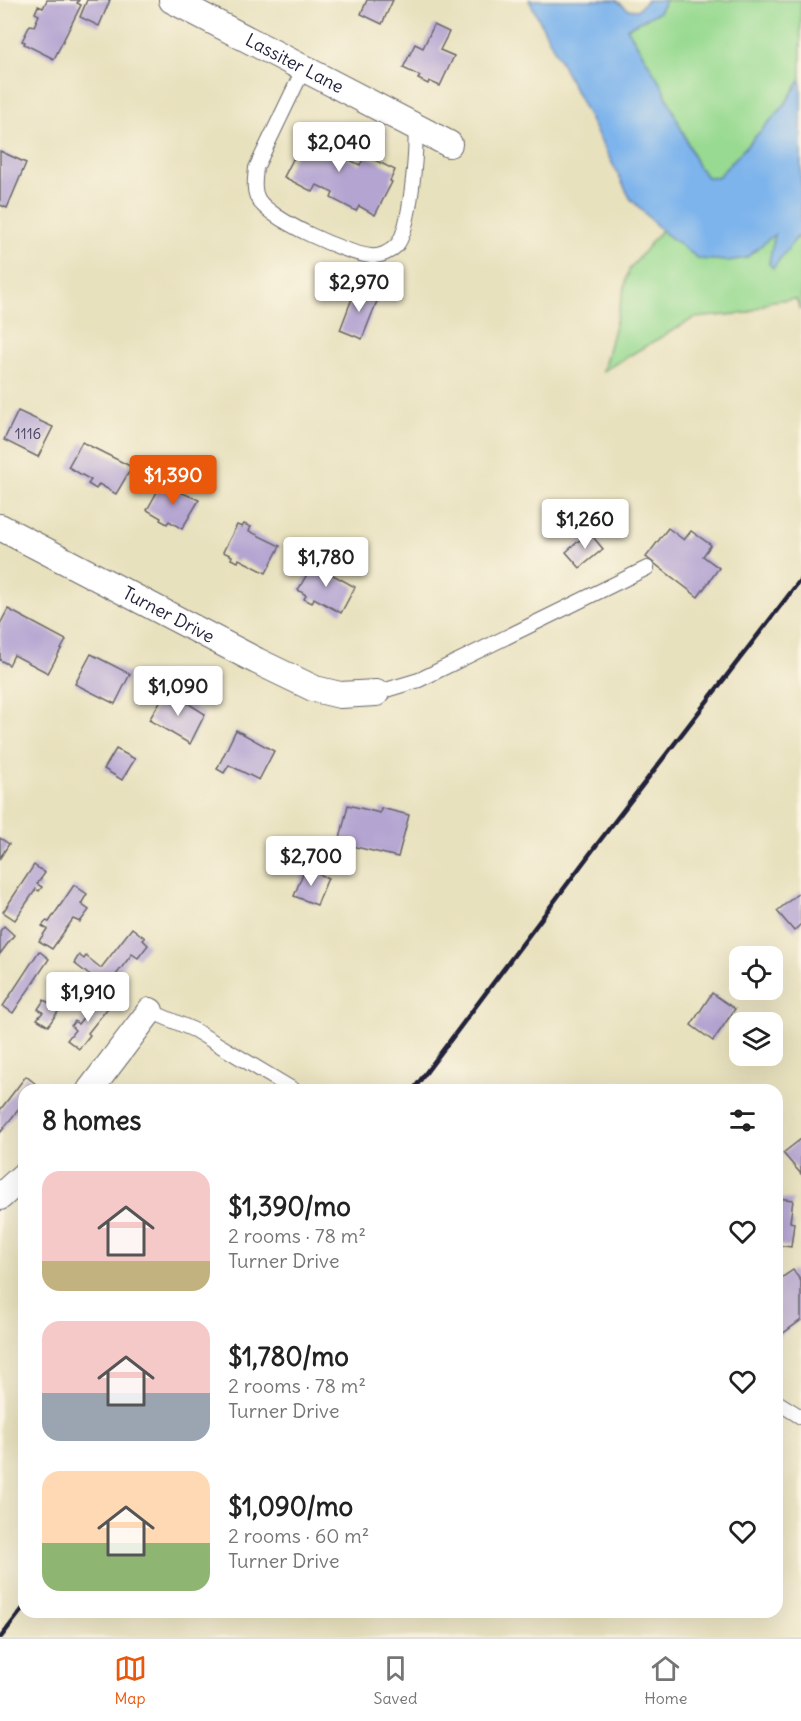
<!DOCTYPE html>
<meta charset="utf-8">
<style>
body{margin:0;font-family:Delius,sans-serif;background:#f2f2f2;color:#222;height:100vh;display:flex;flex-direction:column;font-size:22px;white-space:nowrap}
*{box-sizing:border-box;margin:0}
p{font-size:20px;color:#767676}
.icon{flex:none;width:33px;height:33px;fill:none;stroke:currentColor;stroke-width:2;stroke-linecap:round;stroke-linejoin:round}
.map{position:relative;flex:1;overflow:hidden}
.drawer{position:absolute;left:18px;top:1084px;width:765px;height:534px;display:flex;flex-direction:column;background:#fff;border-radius:18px;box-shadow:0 6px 24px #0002}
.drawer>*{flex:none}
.buttons{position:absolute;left:729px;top:946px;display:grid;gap:12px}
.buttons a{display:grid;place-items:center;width:54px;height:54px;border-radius:12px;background:#fff;box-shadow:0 6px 24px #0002;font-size:30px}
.price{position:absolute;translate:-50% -51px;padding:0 14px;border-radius:6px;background:#fff;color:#222;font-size:20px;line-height:39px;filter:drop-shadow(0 2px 3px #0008)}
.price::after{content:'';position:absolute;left:50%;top:36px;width:18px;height:14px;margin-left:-9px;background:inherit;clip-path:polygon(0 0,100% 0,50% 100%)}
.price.selected{background:#ea580c;color:#fff}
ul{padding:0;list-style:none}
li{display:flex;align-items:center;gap:18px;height:150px;padding:0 24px}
li span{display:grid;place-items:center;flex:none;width:168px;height:120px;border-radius:18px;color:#555}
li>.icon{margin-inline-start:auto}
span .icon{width:72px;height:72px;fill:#fffc;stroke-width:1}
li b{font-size:26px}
h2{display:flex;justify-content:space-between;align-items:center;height:72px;padding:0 24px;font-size:26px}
.tabs{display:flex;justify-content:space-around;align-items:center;height:84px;border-top:2px solid #e0e0e0;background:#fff;font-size:16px;color:#767676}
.tabs a{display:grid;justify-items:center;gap:3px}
.tabs .selected{color:#ea580c}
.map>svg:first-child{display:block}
.green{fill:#98da91;stroke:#5d7e66;stroke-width:1.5}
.water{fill:#7db4ec;stroke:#506b94;stroke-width:1.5}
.building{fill:#b4a4d2}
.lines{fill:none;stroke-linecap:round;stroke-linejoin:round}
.service-casing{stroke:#676569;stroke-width:16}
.minor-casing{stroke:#676569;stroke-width:28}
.service{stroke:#fff;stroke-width:14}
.minor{stroke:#fff;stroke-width:26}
.rail{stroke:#22223b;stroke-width:4.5}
.labels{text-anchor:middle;stroke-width:6;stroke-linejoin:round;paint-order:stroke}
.number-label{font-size:15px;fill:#464261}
.street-label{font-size:18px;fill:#22223b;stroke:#fcf5e5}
</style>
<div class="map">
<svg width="801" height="1637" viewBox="0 0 801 1637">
<rect width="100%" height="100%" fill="#fcf5e5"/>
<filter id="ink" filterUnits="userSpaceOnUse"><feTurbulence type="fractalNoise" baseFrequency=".0167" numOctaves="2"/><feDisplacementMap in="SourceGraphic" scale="12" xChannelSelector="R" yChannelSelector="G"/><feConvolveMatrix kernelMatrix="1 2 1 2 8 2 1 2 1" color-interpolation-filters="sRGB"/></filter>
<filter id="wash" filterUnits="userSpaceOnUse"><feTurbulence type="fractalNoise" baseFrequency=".008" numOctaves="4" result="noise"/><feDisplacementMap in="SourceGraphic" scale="24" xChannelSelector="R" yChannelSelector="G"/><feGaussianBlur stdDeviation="1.35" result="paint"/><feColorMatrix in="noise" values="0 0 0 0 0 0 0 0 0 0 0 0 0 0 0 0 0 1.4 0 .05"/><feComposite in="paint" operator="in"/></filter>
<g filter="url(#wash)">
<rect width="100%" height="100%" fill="#e8e1be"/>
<g class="green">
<path d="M666,0H801V79L783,107L717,178L707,177L698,166L661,84L627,28L659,12Z"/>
<path d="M661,230L699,259L746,258L775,233L769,263L801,235V311L796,299L771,301L748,313L694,318L603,371L629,270Z"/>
</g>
<path class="water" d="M529,0H616L628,9L637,10L647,0H666L659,12L627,28L661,84L698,166L707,177L717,178L783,107L801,79V235L797,237L773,268L769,263L775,234L746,258L728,261L699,259L661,230L630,198Z"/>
<g id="blocks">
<g class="building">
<path d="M47,0H79L77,3L81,5L54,59L24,44L25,42L22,41L30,25L34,26L39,15L35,13L38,6L43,8Z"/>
<path d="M87,0H110L99,26L80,17Z"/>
<path d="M367,0H393L382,24L361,14Z"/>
<path d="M434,25L449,32L440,50L454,56L440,86L429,81L428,84L418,79L420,76L403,68L415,44L423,48Z"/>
<path d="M310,126L340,141L335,153L360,165L365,155L395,170L390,181L392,182L375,215L359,206L356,211L331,198L333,193L317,185L313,192L284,177Z"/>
<path d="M0,151L26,163L7,208L0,205Z"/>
<path d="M356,288L379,296L362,339L340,330Z"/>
<path d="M18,411L53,427L38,457L4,440Z"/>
<path d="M82,442L132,467L116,494L99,484L96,489L88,484L91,480L68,467Z"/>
<path d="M162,483L171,488L173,485L179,489L178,491L199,500L182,529L169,521L167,524L160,520L161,518L147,510Z"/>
<path d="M244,524L251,527L249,531L280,546L266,573L239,559L238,562L231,559L232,556L223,552L237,525L242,527Z"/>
<path d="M668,528L684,540L691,531L711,545L703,556L719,568L698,597L646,557Z"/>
<path d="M589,532L603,549L580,568L566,552Z"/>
<path d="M320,562L326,566L324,570L355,587L341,613L314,598L312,603L304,599L306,595L298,590L313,564L318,567Z"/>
<path d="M8,609L66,640L48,673L14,655L9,665L0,660V624Z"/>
<path d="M91,654L130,674L115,704L75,684Z"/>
<path d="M167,690L205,714L190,744L149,720Z"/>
<path d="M236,730L274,751L259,780L229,765L224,773L217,769Z"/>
<path d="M116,749L135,759L122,780L104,769Z"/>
<path d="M348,805L380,813L381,808L409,815L398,857L339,843Z"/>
<path d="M0,838L9,844L0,858Z"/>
<path d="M34,865L45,873L37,884L42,887L39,891L36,889L15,920L3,912Z"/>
<path d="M305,868L328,878L317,905L294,896Z"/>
<path d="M74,885L87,894L81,904L89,910L80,922L73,919L52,949L39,941L47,929L42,926L46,921L49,922Z"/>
<path d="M801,891V924L794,931L777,911Z"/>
<path d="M4,926L14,935L0,954V931Z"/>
<path d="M132,928L145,938L143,940L148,945L138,958L132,954L106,988L74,963L79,955L84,959L86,956L101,968Z"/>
<path d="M39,951L49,959L13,1013L3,1006Z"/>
<path d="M69,974L79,982L48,1026L37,1019L43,1012L38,1009L44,1000L49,1003Z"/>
<path d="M712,993L735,1009L713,1041L691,1025Z"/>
<path d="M100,996L111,1004L88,1033L90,1035L79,1049L67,1040L75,1030L71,1026L75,1021L78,1024Z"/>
<path d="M26,1076L37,1085L33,1089L35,1090H24V1102L0,1133V1110Z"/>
<path d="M801,1139V1174L783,1153Z"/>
<path d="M777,1198L793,1200L790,1222L794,1223L791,1247L777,1245Z"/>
<path d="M793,1270L801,1281V1320L778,1337L777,1281Z"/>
</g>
</g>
</g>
<g filter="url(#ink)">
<use href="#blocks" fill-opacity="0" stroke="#676569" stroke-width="1.5"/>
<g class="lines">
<g class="service-casing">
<g id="service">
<path d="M304,68L256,168C255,179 253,190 258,199C270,220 347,254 371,256C380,257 390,252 396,246C411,231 417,148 415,126"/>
<path d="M376,693L419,680L647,568"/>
<path d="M150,1011L194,1030L294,1090"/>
<path d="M777,1402L801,1417"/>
</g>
</g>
<g class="minor-casing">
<g id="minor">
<path id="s1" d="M172,0L449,144"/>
<path id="s2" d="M0,527L257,661L315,689L340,695L376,693"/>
<path d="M90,1090L150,1011"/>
<path d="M0,1197L24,1175"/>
</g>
</g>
<use href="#service" class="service"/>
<use href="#minor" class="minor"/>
<g class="rail">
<path d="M413,1090L595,847L801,579"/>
<path d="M1,1637L24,1607"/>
</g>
</g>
</g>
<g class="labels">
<g class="number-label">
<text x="28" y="439">1116</text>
</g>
<g class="street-label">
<text dy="6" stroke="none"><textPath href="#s1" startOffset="138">Lassiter Lane</textPath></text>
<text dy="6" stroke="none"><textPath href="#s2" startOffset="190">Turner Drive</textPath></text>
</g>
</g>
</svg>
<div class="buttons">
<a><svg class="icon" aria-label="locate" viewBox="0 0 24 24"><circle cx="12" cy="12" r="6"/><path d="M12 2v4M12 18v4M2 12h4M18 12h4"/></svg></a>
<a><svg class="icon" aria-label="layers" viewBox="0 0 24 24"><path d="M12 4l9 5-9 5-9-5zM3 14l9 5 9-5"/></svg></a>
</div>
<b class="price" style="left:339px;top:173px">$2,040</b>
<b class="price" style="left:359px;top:313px">$2,970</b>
<b class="price selected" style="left:173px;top:506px">$1,390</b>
<b class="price" style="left:585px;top:550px">$1,260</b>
<b class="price" style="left:326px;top:588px">$1,780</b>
<b class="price" style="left:178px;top:717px">$1,090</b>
<b class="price" style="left:311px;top:887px">$2,700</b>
<b class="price" style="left:88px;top:1023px">$1,910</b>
<section class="drawer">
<h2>8 homes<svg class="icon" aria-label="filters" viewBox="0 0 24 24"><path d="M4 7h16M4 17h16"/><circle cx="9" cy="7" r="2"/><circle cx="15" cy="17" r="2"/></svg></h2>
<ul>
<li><span style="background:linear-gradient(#f6c9c9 75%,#c2b280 0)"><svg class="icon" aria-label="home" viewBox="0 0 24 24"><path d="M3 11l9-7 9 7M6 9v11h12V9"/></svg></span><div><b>$1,390/mo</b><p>2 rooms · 78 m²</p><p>Turner Drive</p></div><svg class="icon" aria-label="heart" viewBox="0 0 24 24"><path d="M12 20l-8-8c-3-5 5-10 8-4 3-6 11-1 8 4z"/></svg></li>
<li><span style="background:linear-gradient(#f6c9c9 60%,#9aa5b1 0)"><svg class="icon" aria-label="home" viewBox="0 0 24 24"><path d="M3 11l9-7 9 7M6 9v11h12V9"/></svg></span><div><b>$1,780/mo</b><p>2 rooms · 78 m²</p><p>Turner Drive</p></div><svg class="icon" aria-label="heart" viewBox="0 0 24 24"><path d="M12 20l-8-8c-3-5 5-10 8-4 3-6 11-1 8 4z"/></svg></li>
<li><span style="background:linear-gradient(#ffd9b3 60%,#8fb573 0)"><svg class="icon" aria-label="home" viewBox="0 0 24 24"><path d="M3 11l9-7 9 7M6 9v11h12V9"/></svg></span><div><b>$1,090/mo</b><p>2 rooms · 60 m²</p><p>Turner Drive</p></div><svg class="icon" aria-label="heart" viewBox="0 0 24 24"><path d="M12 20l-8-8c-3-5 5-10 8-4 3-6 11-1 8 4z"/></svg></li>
</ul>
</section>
</div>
<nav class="tabs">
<a class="selected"><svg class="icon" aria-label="map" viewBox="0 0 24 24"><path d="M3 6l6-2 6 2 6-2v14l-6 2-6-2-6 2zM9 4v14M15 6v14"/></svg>Map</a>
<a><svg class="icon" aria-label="saved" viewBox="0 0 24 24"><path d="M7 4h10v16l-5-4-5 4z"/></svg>Saved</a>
<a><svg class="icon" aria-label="home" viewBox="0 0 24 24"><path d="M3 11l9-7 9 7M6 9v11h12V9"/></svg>Home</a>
</nav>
